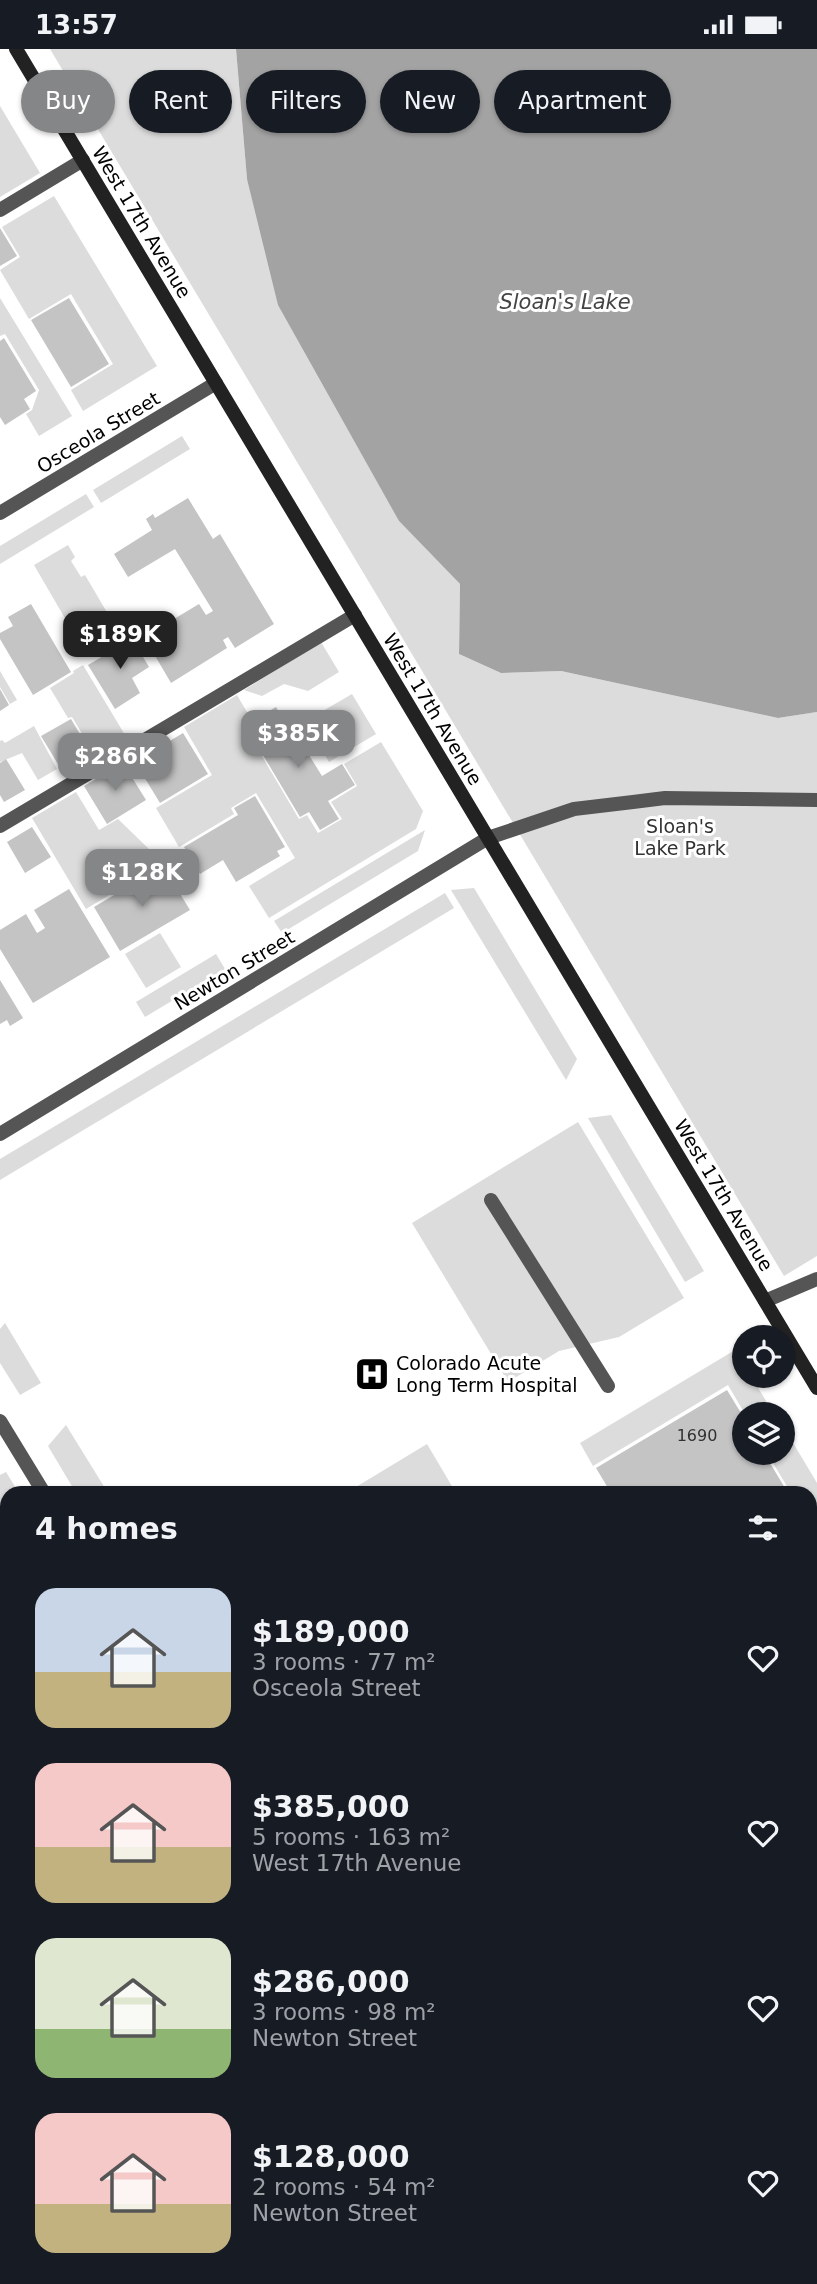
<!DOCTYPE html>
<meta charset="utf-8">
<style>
body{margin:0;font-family:"DejaVu Sans",sans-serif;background:#20242c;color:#f1f3f6;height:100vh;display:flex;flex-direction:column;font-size:26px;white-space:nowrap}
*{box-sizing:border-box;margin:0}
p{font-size:23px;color:#9ea1a6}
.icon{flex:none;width:38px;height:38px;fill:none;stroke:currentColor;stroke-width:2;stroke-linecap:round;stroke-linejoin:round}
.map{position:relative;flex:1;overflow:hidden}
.drawer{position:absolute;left:0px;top:1437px;width:817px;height:800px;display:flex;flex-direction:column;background:#171b24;border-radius:21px 21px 0 0;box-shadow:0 2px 5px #0004}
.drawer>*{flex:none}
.guide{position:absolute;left:21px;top:21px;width:775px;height:63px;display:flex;gap:14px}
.buttons{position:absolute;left:732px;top:1276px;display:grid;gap:14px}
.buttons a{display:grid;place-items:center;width:63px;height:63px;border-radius:50%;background:#171b24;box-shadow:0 2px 5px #0004;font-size:35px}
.price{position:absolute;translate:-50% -60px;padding:0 16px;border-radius:14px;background:#858687;color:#fff;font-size:23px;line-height:46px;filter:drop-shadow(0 2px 4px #0008)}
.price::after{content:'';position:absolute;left:50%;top:42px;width:21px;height:16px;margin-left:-10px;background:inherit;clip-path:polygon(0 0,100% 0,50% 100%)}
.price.current{background:#222;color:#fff}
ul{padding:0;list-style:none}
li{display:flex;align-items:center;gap:21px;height:175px;padding:0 35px}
li span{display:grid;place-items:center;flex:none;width:196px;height:140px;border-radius:21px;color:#555}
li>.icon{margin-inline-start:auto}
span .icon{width:84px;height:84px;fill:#fffc;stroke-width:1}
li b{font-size:30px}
h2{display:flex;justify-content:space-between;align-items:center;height:84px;padding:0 35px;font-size:30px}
.tag{padding:0 24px;border-radius:32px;background:#171b24;box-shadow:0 2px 5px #0004;font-size:24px;line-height:63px}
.tag.current{background:#858687;color:#fff}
.status{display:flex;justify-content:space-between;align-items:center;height:49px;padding:0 35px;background:#171b24;direction:ltr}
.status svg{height:19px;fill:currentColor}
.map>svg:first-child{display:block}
.green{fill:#dcdcdc}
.water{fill:#a3a3a3}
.building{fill:#c4c4c4}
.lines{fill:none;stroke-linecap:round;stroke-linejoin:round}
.lane{stroke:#555;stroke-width:14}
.street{stroke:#555;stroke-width:14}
.secondary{stroke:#222;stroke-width:14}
.labels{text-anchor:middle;stroke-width:6;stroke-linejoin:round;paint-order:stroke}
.number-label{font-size:16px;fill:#313131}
.street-label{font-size:19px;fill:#000;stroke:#fff}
.park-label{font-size:19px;fill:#333;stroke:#fff}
.poi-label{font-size:19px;fill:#000;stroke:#fff;text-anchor:start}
.water-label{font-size:21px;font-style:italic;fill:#444;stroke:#fff}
</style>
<div class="status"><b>13:57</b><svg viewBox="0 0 49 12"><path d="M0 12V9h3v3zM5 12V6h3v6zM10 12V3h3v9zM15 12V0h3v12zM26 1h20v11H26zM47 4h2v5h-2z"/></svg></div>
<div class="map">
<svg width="817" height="2235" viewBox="0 0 817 2235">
<rect width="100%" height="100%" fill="#fff"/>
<g class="green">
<path d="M50,0H236L247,130L399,472L460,535L459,605L501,624L561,622L778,669L817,663V1207L784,1227Z"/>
<path d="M0,57L40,124L0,148Z"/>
<path d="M54,147L157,317L83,362L71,341L113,315L71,245L29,270L0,221L20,208L2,178Z"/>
<path d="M0,249L72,367L39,387L26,365L32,361L39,341L5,285L0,287Z"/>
<path d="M182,387L190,400L101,454L93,441Z"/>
<path d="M86,445L94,458L0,515V497Z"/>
<path d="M68,496L75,508L71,512L81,528L85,526L115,577L114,579L116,583L84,602L34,516Z"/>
<path d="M321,593L339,623L308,642L284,635L262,647L244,641Z"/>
<path d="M83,616L125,686L94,704L72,668L68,669L50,639L74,624L73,622Z"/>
<path d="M0,622L17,651L10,655L0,638Z"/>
<path d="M352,645L376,685L329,713L316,691L306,696L304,694L302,695L292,680Z"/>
<path d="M237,646L251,670L243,675L299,770L307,766L318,784L342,770L331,753L357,737L344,715L381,693L423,762L416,780L269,869L249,837L295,809L256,744L231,759L234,765L179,798L156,759L212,726L184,678Z"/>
<path d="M34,677L57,720L38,731L22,704L0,713V692L2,691L5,694Z"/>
<path d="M76,743L99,781L118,770L151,802L111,826L119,840L86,860L32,769Z"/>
<path d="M425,781L418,802L282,884L274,872Z"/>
<path d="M474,839L577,1010L566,1031L451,841Z"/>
<path d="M445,844L454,859L0,1131V1110Z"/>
<path d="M160,884L181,918L146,939L125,905Z"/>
<path d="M216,905L225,920L145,968L136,953Z"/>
<path d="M611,1066L704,1222L685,1233L588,1069Z"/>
<path d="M578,1073L684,1249L619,1288L559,1302L508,1333L412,1174Z"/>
<path d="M5,1274L41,1334L20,1346L0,1314V1280Z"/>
<path d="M735,1301L744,1314V1326L751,1327L774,1365H745L728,1336L593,1417L580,1394Z"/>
<path d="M66,1376L108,1444H76L48,1397Z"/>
<path d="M786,1382L817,1434V1487L810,1476V1444H791L767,1404H782V1384Z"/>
<path d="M427,1395L456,1444H346Z"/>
<path d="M6,1423L19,1444H7V1479L0,1467V1426Z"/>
<path d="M0,1600L3,1604L7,1601V1638L0,1643Z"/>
<path d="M817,1916V1957L810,1961V1920Z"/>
<path d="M0,2025L7,2037V2118L0,2122Z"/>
<path d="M817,2035V2143L810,2147V2039Z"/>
</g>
<path class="water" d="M236,0H817V663L778,669L561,622L501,624L459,605L460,535L399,472L278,256L247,130Z"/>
<g class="building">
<path d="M0,179L17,207L0,217Z"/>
<path d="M69,249L109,315L71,338L31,271Z"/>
<path d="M4,289L36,342L24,350L30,360L5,376L0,368V292Z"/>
<path d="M188,449L213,490L220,485L274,575L235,599L228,588L223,591L227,599L171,634L147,593L162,584L159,579L199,555L206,566L213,562L175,500L128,528L114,505L152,481L146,470L153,465L155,469Z"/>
<path d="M31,555L71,623L33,646L0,590V584L13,577L8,568Z"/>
<path d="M130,586L149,618L132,629L140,644L115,660L88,616L110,603L108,600Z"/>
<path d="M0,640L9,656L0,662Z"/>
<path d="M276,658L301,700L304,698L322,727L342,715L355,736L328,752L339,770L320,781L309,763L300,768L245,676Z"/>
<path d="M71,670L90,702L61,720L41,687Z"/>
<path d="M183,684L208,725L160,754L135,713Z"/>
<path d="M6,710L25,741L4,753L0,746V714Z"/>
<path d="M123,714L146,751L107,775L84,737Z"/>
<path d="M255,747L285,798L277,802L280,807L236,833L223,811L200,825L184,798L238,766L234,759Z"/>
<path d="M32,778L51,808L25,824L7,793Z"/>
<path d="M163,817L190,861L120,902L94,858Z"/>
<path d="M69,840L110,908L33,954L0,900V881L26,865L37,884L42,881L45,879L34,861Z"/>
<path d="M0,931L23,969L10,977L7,971L0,975Z"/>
<path d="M727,1341L744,1369V1404H764L788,1444H611L596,1419Z"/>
<path d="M810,1480L817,1492V1775L810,1779Z"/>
<path d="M0,1504L7,1515V1600L3,1602L0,1598Z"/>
<path d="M0,1814L7,1826V1897L0,1901Z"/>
<path d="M7,1948V1968L0,1956V1952Z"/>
<path d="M817,1977V2032L810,2036V1981Z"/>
<path d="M817,2041V2062L810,2051V2045Z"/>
<path d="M7,2120V2230H34L25,2235H10L0,2218V2125Z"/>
<path d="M817,2202V2235H775L772,2230H810V2206Z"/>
<path d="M371,2230H425L428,2235H362Z"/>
<path d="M608,2230H672L663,2235H611Z"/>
</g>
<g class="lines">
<g class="lane">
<path d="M0,161L83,111"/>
<path d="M0,777L355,566"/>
<path d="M491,1151L608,1337"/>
<path d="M0,2006L7,2001"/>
<path d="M810,2184L817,2180"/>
<path d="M725,2235L734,2230"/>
</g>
<g class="street">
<path d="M0,464L216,334"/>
<path d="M0,1085L488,789L574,760L633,753L665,749L817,751"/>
<path d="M765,1252L817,1230"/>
<path d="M0,1372L44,1444"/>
<path d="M0,1692L7,1688"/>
<path d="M810,1855L817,1851"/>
<path d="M515,2230L518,2235"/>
<path d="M179,2235L188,2230"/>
</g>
<path class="secondary" d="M16,0L817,1339"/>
</g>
<defs>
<g id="hospital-square" transform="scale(1.75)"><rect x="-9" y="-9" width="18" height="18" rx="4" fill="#000" stroke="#fff"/><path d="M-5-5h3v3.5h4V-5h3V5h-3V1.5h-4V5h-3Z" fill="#fff"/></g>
</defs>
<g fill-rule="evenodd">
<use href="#hospital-square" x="372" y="1325"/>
</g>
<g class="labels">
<g class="number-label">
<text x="697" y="1392">1690</text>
</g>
<g class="street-label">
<text transform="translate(142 173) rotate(59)" y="7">West 17th Avenue</text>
<text transform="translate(98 383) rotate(-31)" y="7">Osceola Street</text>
<text transform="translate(433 660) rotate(59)" y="7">West 17th Avenue</text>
<text transform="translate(234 921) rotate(-31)" y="7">Newton Street</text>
<text transform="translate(724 1146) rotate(59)" y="7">West 17th Avenue</text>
</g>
<g class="park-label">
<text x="680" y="784">Sloan's<tspan x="680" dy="22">Lake Park</tspan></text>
</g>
<g class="poi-label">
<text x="396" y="1321">Colorado Acute<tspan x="396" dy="22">Long Term Hospital</tspan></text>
</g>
<g class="water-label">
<text x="565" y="260">Sloan's Lake</text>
</g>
</g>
</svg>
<div class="buttons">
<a><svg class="icon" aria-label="locate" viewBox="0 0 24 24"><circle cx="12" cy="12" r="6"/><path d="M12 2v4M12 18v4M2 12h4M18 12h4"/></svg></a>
<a><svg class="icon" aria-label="layers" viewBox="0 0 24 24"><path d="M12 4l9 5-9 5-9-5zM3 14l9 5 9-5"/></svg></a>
</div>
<b class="price current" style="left:120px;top:622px">$189K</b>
<b class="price" style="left:298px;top:721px">$385K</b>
<b class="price" style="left:115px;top:744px">$286K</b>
<b class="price" style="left:142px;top:860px">$128K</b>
<div class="guide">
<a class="tag current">Buy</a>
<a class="tag">Rent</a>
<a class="tag">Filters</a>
<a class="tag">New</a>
<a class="tag">Apartment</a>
</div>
<section class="drawer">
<h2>4 homes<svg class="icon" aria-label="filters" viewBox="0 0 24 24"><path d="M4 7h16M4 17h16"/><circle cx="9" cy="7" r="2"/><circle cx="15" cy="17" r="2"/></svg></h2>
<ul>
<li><span style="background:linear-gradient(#c9d6e8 60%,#c2b280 0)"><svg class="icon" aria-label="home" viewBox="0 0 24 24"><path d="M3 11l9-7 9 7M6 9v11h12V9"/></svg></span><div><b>$189,000</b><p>3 rooms · 77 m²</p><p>Osceola Street</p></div><svg class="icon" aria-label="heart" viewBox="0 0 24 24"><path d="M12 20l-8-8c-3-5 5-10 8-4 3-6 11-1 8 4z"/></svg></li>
<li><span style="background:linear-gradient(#f6c9c9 60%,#c2b280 0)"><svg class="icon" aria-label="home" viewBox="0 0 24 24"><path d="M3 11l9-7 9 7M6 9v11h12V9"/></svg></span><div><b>$385,000</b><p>5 rooms · 163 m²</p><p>West 17th Avenue</p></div><svg class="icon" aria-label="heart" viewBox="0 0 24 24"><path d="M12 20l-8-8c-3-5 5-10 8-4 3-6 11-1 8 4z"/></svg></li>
<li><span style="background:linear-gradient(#dfe7d0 65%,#8fb573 0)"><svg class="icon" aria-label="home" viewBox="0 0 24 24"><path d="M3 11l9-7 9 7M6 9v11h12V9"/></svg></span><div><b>$286,000</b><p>3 rooms · 98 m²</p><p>Newton Street</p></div><svg class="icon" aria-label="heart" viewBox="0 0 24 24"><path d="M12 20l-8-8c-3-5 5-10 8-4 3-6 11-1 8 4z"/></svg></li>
<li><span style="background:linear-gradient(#f6c9c9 65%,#c2b280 0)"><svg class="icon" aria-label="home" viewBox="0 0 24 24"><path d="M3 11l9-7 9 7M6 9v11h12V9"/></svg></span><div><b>$128,000</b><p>2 rooms · 54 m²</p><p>Newton Street</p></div><svg class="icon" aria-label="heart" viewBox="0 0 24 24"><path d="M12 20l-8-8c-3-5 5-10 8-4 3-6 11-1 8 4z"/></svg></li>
</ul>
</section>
</div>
